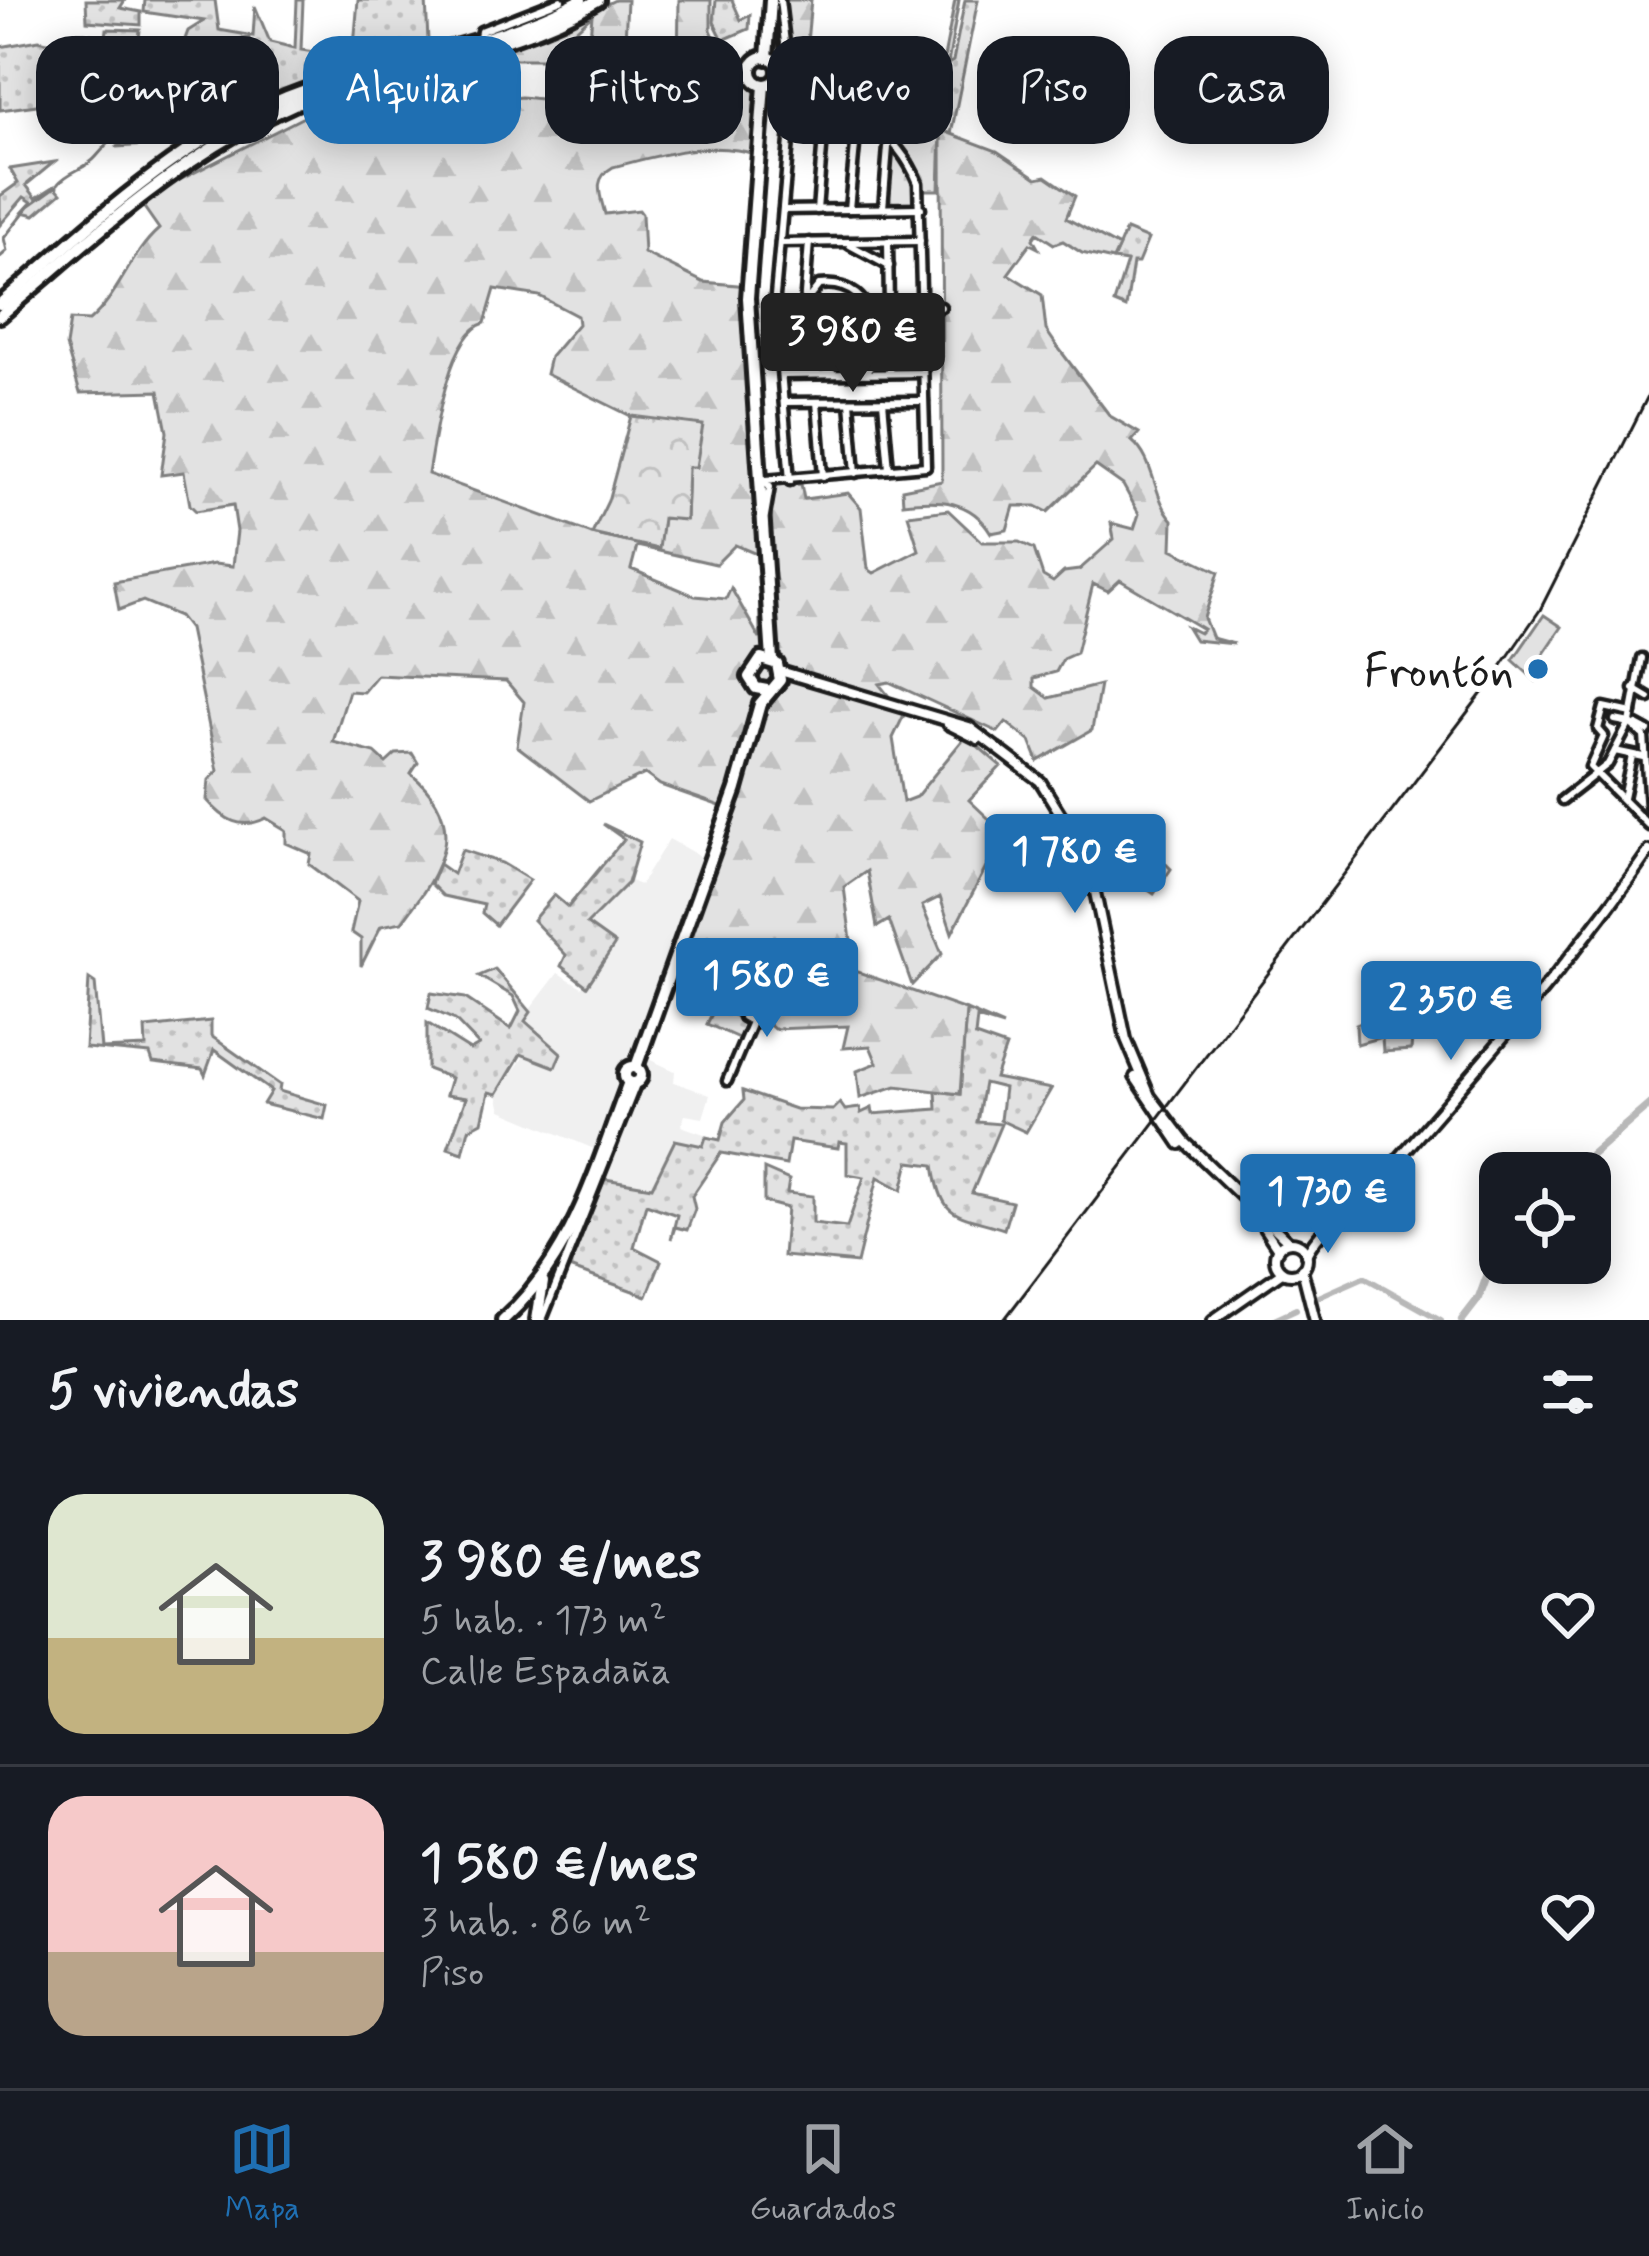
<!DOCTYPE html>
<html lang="es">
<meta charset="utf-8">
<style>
body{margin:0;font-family:Mynerve,sans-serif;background:#242831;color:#f1f3f6;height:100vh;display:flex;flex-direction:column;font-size:45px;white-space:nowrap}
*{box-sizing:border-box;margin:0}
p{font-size:39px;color:#9ea1a6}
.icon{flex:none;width:66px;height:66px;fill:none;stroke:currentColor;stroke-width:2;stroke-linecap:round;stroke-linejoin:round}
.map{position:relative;height:1320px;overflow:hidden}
.panel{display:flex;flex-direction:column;background:#171b24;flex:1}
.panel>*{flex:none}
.top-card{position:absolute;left:36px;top:36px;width:1578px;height:108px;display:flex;gap:24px}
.fabs{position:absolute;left:1479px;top:1152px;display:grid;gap:24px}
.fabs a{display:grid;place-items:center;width:132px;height:132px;border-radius:24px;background:#171b24;box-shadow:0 6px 30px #0003;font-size:60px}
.price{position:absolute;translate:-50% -102px;padding:0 27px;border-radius:12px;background:#1f6fb2;color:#fff;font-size:39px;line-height:78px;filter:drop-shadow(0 3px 6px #0008)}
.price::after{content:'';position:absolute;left:50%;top:72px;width:36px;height:27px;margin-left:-18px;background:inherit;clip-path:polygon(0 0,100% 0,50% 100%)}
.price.active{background:#222;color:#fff}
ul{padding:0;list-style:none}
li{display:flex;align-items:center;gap:36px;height:300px;padding:0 48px}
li+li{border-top:3px solid #363941}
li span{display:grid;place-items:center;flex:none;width:336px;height:240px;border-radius:36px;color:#555}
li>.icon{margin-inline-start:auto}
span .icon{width:144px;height:144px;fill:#fffc;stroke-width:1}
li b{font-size:51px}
h2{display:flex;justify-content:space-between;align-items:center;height:144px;padding:0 48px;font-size:51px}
.chip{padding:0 42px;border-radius:36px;background:#171b24;box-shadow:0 6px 30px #0003;font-size:42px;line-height:108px}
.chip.active{background:#1f6fb2;color:#fff}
.menu{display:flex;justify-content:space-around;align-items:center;height:168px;border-top:3px solid #363941;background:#171b24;font-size:33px;color:#9ea1a6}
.menu a{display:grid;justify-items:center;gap:6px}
.menu .active{color:#1f6fb2}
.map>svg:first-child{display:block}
.built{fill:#f0f0f0}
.grass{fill:url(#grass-dots);stroke:#7f7f7f;stroke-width:3;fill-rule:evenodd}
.forest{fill:url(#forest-firs);stroke:#7f7f7f;stroke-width:3;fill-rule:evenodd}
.park{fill:url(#park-crowns);stroke:#7f7f7f;stroke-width:3}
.pitch{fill:#e2e2e2;stroke:#7f7f7f;stroke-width:3}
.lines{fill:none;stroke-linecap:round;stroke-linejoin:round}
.stream{stroke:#7a7a7a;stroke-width:3}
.canal{stroke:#b8b8b8;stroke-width:6}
.river{stroke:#b8b8b8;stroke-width:8}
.minor-casing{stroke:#1c1c1c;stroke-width:15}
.major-casing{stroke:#1c1c1c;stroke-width:16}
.highway-casing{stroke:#1c1c1c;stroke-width:20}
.minor{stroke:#fff;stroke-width:6}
.major{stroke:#fff;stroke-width:8}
.highway{stroke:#fff;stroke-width:10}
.rail{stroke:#1c1c1c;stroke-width:3}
.poi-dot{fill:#1f6fb2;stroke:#fff;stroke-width:4.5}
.labels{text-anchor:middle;stroke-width:12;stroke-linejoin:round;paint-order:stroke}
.poi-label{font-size:48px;fill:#1c1c1c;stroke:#fff;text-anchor:end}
</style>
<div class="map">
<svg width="1649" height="1320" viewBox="0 0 1649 1320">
<defs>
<pattern id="grass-dots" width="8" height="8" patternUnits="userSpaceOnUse" patternTransform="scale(3)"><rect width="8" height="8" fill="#e2e2e2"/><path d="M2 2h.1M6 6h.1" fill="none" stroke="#c1c1c1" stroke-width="1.8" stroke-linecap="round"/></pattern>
<pattern id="forest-firs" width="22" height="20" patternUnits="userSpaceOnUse" patternTransform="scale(3)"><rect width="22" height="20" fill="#e2e2e2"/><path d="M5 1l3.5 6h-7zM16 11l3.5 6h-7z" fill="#c1c1c1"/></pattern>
<pattern id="park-crowns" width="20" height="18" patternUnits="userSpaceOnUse" patternTransform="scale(3)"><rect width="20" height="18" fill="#e2e2e2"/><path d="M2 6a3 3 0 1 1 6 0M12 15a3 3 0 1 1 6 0" fill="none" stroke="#c1c1c1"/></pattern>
</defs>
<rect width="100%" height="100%" fill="#fff"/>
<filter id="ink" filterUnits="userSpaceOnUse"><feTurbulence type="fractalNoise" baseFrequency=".00833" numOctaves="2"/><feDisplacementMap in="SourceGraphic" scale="24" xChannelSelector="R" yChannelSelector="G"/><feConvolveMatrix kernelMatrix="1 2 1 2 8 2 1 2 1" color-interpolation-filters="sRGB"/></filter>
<g filter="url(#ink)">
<path class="built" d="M669,839L715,865L699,929L662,1005L644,1057L675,1071L674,1082L710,1095L703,1118L685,1115L681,1126L707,1135L704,1146L675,1140L652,1186L604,1182L589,1179L599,1151L501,1110L497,1094L538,1037L522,1020L558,973L582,987L609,945L583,926L628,880L640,885Z"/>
<g class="grass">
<path d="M86,0H125L120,8L141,12V25L87,21Z"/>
<path d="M145,0H215L219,30L253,36L255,6L270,42L295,48L297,0H303L301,50L353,58L358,0H426L428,41L427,46L354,63V69L282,94L228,121L191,87L179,93L173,78L160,76L122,87L81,84V61L53,67L57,97L75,96L73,100L0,110V47L39,40L84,51L79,32L106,37L107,29L140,30L136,65L160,70L161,59L175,67L188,31L204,21L144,12ZM225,47L260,63L230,110L196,84Z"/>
<path d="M716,0H732L741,20L750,15L749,29L723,40L714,22Z"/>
<path d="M955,0H959L948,64L953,61L965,0H978L951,134L941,130L946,75L935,128L931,126Z"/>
<path d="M157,121L167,144L116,147L157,122Z"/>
<path d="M54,162L26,185L36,198L55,186L61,193L35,215L23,212L32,202L24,197L0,225V196L18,183L10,169Z"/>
<path d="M1126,230L1148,239L1138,263H1133L1126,308L1114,303L1127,262L1113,260Z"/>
<path d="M1105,812L1133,867L1157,855L1171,869L1154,894L1119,870L1106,888L1087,846L1082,814Z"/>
<path d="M603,824L640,842L628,883L587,924L615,944L587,986L561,966L566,955L533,920L554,895L568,907L624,839Z"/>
<path d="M462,850L502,863L530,880L496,925L482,913L484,905L443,896L431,884L439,864L453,874Z"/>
<path d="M495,969L531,1012L525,1021L561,1053L555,1067L521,1054L497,1094L489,1092L482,1122L469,1129L463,1153L448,1148L466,1098L446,1095L451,1078L427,1069V1023L470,1050L479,1045L455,1020L428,1008L431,993L465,998L511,1029L520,1011L513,996L479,976Z"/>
<path d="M89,979L95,983L101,1049L146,1047L145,1028L211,1021V1036L280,1085L279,1091L327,1105L324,1119L263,1104L271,1091L214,1050L205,1075L202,1069L153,1063L150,1054L85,1048Z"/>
<path d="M1417,985L1411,1050L1383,1052L1382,1037L1357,1044L1356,1024L1387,1012L1411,1015Z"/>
<path d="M722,993L753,1012L750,1019L735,1008L731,1014L749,1022L743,1040L707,1024Z"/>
<path d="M966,1010L1003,1026L977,1018L975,1036L1006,1047L995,1078L1051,1089L1026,1132L1000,1120L1004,1088L984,1083L977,1122L1001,1124L972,1193L1012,1202L1004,1229C954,1213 942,1220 934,1165L909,1162L902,1190L878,1177L857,1263L783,1256L787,1208L764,1202V1169L789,1180L787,1193L813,1196V1223L847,1227L864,1177L847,1174V1143L839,1142L838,1148L790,1141L786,1165L721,1153L692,1196L695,1209L687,1230L675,1227L671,1239L677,1215L646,1204L634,1247L661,1261L647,1296L569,1268L605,1179L652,1187L675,1140L703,1146L706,1137L720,1140L725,1122L744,1100L743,1091L795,1109L833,1110L840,1103L845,1110L860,1108L861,1113L872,1108L873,1114L937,1109L936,1091L960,1094Z"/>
</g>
<g class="forest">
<path d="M615,0H627L624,61L588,60L592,15L569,36L564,59H490L488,54L557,29Z"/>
<path d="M679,0H711V30L725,61L752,59L730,73L678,67Z"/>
<path d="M775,0H811L805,64L774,56Z"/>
<path d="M748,78L760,93L758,155C710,139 660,155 613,167C592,179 600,194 605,214L639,210L642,214L644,253L703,282L748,286L765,485L801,484L804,499L848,493L861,508L868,569L874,573L919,550L908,515L948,510L982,542H1019L1034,549L1043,576L1053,582L1064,572L1079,570L1114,539L1111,523L1134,529L1139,514L1123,485L1096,466L1048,512L1036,506H1014L1007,530L991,533C971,499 939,499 903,503L902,489L942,481L941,130L997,151L1037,178L1046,176L1075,196L1066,218L1119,247L1113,260L1082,253L1063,241L1054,244L1037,233L1033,239L1038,248L1030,244L1008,274L1042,295L1046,330L1057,346L1110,416L1139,433L1132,441C1156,461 1152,497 1173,520L1172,549L1219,572L1204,618L1212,638L1234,644L1195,640L1187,627L1199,633L1203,629L1120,580L1108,591L1093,584L1076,653L1063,659L1056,672L1034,678V687L1049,698L1100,685L1092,730L1038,761L1030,741L1006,722L998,732L889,682L879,684L904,715L893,738L903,802L916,797L966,736L1001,766L969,800L1004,833L952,933L940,897L922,906L942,954L912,985L889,920L877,927L867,871L844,887L855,971L966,1010L960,1094L896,1086L860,1098L857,1071L877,1063L870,1046L843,1048L848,1026L774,1029L754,1011L678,972L746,758L726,808L660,785L645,774L589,801L517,746L524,702L506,681L377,675L363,692L349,691L333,742L375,753L386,763L396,754L412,753L418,763L411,774C471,823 441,871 402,922L381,926L361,966V939L351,932L358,901L309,864L311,854L286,843V830L266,818C241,831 224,820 207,800L209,780L218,771L189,629L179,616L143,601L119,610L114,582L214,564L233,566L237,531L233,505L196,511L190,505L184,472L161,475L167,432L159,391L80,393L66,346L70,320L89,321C119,296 129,255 159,229L143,206L164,188L337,100L415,109L521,97L600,105L730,103ZM495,289L539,296L577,316L578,324L550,357L546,374L631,416L662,422L695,467L688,466L686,519L663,518L658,549L592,534L428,474C434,439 448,333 485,323ZM735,545L759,555L760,639L731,588L726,599L695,596L631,569L637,546L716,564Z"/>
</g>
<g class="park">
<path d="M888,109L941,130L939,190H922L913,159L882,123Z"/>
<path d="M891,140L911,172L917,205H884Z"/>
<path d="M631,416L703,425L696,467H688L686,520L663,518L659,549L592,534L608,501Z"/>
</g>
<path class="pitch" d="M1544,615L1562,627L1539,661L1546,667L1536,681L1513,660Z"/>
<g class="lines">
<g class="stream">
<path d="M58,184C68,171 86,169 96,157C134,111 193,93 227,41L249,38"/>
<path d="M0,257L7,251L4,238L29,206L57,186"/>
</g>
<g class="canal">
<path d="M1319,1297L1364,1277L1441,1320"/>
<path d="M1272,1320L1296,1309"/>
</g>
<g class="river">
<path d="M1570,1173L1649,1105"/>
<path d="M1462,1320L1479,1298L1500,1241"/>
</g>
<g class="minor-casing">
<g id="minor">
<path d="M480,37L481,31L561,0"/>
<path d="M778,66L787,60L780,0"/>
<path d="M883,208L889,135"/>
<path d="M849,209L858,114"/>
<path d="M783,210L921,208"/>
<path d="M817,210L826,100"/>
<path d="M888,241L890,373"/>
<path d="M809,242L804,307L809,374"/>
<path d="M780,243L920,241"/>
<path d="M850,245L889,266"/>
<path d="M804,304L819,285C848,281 871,299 871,328L861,344L839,347L804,319"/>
<path d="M922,307H941"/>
<path d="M808,361L832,372"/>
<path d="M865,371L888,353"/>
<path d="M782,375L922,373"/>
<path d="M883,401L889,469"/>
<path d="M784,402L924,401"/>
<path d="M817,402L823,476"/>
<path d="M850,402L856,473"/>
<path d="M765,480L926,466L918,183C893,120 835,103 777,77"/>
<path d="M763,481L770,487L765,516"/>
<path d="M790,481L775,296L794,85"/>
<path d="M1642,658L1630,723L1644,736L1649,806"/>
<path d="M1634,689L1649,698"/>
<path d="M1632,713L1604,707L1598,729L1604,736L1590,767L1649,826"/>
<path d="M1615,720L1630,723"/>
<path d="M1637,725L1648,731"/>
<path d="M1615,751L1643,757"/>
<path d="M1623,798L1632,756"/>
<path d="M1562,800L1608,764L1629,724"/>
<path d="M727,1081L752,1022L743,1017"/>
<path d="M542,1320L637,1082"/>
</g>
</g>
<g class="major-casing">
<g id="major">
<path d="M780,671L969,727L1040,781L1088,859L1126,1039L1150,1096L1184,1141L1289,1242"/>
<path d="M948,724L978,739"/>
<path d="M1058,814L1085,864"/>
<path d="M1135,1077L1180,1144"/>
<path d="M1249,1205L1278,1249"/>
<circle cx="1291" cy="1258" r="16"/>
<path d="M1306,1255C1322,1222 1365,1199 1389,1170C1478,1066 1571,964 1649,851"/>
<path d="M1302,1269L1315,1320"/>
<path d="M1213,1320L1282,1272"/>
</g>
</g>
<g class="highway-casing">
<g id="highway">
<circle cx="765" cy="71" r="14"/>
<path d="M767,58L771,0"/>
<path d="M764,85L748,298L772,660"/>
<path d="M0,304C89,227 176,142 287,97C384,58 488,49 581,0"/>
<path d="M0,316C99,231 191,145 313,96C408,58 509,54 598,0"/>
<circle cx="633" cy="1075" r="8"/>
<path d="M636,1067L736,789L760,704L780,680L777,664L761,659L749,677L756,688L767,690"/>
<path d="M503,1320C574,1256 596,1168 629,1082"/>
<path d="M537,1320L543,1282"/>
</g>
</g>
<use href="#minor" class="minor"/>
<use href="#major" class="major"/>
<use href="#highway" class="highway"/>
<path class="rail" d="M1004,1320L1489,684L1540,610L1649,394"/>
</g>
</g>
<circle class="poi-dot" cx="1538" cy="669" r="12"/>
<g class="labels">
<g class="poi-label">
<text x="1514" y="686">Frontón</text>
</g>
</g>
</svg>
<div class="fabs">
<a><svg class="icon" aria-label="locate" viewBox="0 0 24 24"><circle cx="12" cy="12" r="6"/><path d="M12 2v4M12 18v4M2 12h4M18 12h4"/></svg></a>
</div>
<b class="price active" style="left:853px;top:395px">3 980 €</b>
<b class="price" style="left:1075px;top:916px">1 780 €</b>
<b class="price" style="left:767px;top:1040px">1 580 €</b>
<b class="price" style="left:1451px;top:1063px">2 350 €</b>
<b class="price" style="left:1328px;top:1256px">1 730 €</b>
<div class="top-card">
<a class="chip">Comprar</a>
<a class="chip active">Alquilar</a>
<a class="chip">Filtros</a>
<a class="chip">Nuevo</a>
<a class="chip">Piso</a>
<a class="chip">Casa</a>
</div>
</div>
<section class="panel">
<h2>5 viviendas<svg class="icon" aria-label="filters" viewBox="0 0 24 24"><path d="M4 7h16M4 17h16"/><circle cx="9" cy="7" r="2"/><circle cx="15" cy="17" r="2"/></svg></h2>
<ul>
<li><span style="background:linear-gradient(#dfe7d0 60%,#c2b280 0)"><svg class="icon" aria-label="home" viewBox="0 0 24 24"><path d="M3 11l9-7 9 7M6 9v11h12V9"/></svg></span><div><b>3 980 €/mes</b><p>5 hab. · 173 m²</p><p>Calle Espadaña</p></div><svg class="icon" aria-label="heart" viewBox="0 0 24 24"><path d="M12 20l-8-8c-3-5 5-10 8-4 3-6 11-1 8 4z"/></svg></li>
<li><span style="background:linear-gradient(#f6c9c9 65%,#b9a48a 0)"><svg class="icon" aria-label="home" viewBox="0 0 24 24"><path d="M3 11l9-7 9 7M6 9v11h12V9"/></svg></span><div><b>1 580 €/mes</b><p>3 hab. · 86 m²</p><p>Piso</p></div><svg class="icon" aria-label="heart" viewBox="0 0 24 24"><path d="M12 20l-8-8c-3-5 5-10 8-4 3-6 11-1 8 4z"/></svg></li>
</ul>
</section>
<nav class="menu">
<a class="active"><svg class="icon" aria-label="map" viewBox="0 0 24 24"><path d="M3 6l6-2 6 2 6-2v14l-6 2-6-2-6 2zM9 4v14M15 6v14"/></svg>Mapa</a>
<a><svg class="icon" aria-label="saved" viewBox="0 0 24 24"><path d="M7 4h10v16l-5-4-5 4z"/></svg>Guardados</a>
<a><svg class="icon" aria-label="home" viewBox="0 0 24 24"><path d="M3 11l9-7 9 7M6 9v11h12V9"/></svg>Inicio</a>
</nav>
